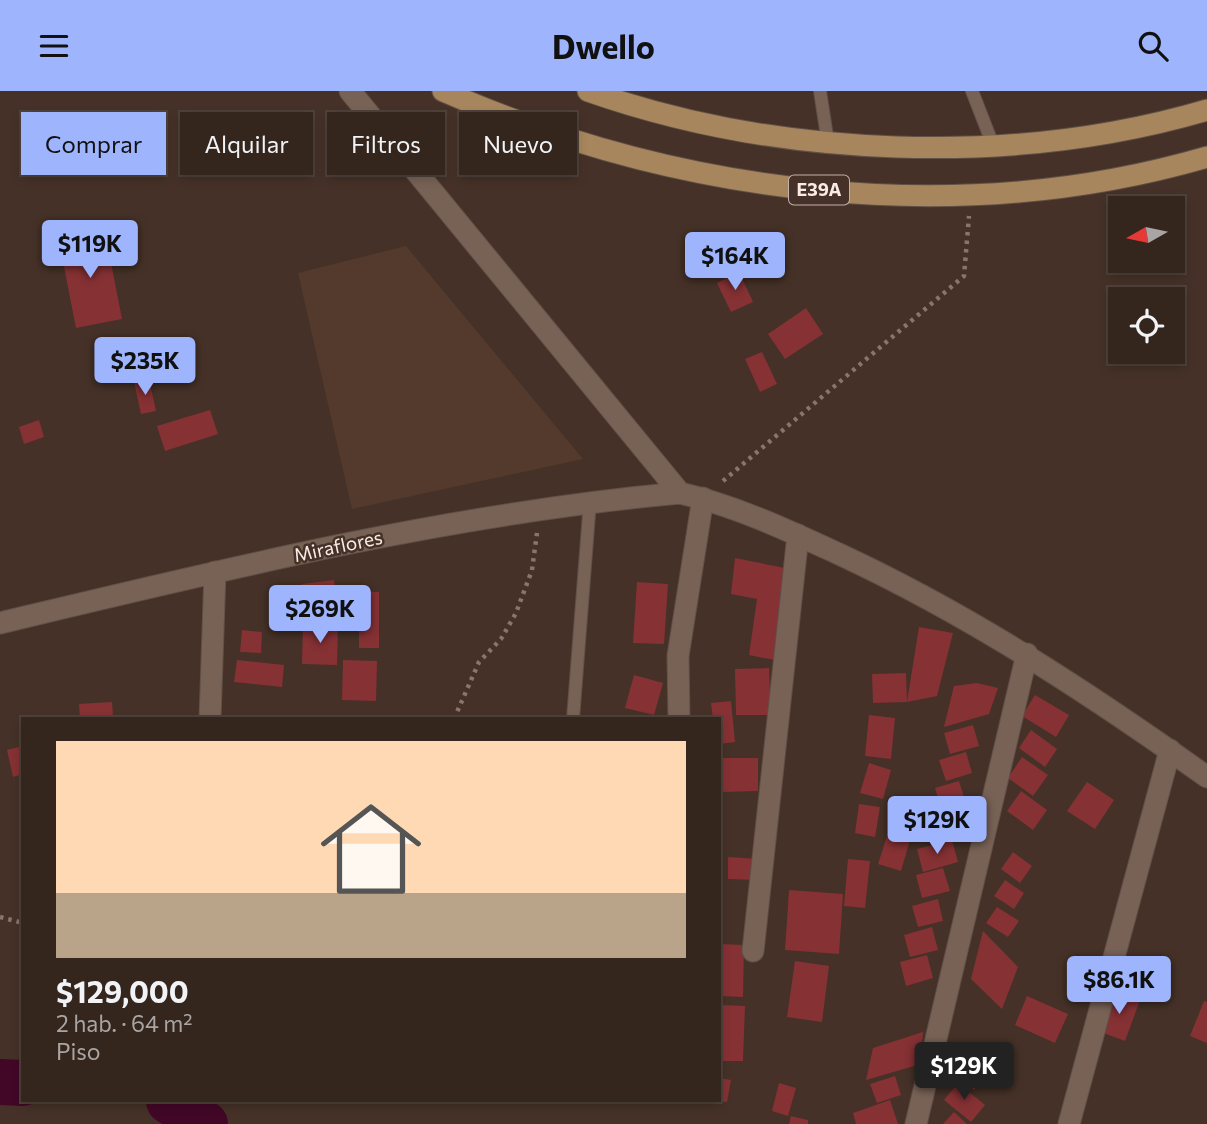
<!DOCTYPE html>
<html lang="es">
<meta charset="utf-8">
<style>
body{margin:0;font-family:Commissioner,sans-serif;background:#3c2d26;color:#f1f3f6;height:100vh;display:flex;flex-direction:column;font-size:26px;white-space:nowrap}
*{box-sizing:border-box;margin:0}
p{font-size:23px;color:#a9a5a4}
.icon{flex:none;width:38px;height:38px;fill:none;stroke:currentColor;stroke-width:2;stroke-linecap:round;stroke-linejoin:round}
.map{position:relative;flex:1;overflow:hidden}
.sheet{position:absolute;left:21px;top:626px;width:700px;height:385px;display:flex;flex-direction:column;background:#34251d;border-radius:0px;box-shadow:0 4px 10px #0003,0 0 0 2px #4e423b}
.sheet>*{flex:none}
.guide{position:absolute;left:21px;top:21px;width:700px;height:63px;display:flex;gap:14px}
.needle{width:46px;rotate:261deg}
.buttons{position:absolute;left:1108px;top:105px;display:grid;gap:14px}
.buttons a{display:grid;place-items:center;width:77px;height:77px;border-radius:0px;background:#34251d;box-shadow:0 4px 10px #0003,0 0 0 2px #4e423b;font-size:35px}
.price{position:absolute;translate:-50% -60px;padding:0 16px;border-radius:7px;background:#9eb4fd;color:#111;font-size:23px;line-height:46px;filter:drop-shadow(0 2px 4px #0008)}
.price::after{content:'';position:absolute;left:50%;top:42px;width:21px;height:16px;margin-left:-10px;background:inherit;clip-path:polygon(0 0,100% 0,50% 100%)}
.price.current{background:#222;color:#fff}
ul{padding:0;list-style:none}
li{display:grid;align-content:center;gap:14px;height:371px;padding:0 35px}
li+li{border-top:2px solid #4e423b}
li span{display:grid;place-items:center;height:217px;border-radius:0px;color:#555}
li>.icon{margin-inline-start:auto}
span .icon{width:126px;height:126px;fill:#fffc;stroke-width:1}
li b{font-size:30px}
.chip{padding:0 24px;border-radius:0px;background:#34251d;box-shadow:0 4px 10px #0003,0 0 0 2px #4e423b;font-size:24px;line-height:63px}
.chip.current{background:#9eb4fd;color:#111}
header{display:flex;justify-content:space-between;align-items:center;height:91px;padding:0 35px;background:#9eb4fd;color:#111;font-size:32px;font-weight:700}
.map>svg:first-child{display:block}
.built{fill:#533a2d}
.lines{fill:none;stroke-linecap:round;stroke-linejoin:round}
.river{stroke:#420727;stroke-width:46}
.building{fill:#863134}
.lane-casing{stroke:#615047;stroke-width:14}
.street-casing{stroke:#615047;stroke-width:23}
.primary-casing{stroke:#615047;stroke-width:23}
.path{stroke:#88766e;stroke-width:4.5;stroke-dasharray:3.5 5;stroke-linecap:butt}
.lane{stroke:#786256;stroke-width:12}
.street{stroke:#786256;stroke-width:21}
.primary{stroke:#a7865d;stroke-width:21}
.labels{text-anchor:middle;stroke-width:5;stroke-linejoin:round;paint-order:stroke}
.shield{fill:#453127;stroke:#c3b3ac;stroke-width:2}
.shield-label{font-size:18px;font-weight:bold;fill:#f9ebe5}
.street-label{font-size:19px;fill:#f9ebe5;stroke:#453127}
</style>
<header><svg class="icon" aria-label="menu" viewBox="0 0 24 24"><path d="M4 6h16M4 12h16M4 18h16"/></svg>Dwello<svg class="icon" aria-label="search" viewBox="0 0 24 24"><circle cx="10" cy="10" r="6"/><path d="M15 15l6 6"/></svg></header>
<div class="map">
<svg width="1207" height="1033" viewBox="0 0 1207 1033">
<rect width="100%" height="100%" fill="#453127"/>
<path class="built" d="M406,155L583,368L352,418L298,182Z"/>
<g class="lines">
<g class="river">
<path d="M0,991L23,992"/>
<path d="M169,1010L205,1033"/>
</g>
</g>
<g class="building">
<path d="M105,141L122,228L76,237L59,150Z"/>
<path d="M739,181L753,211L731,221L717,192Z"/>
<path d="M806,217L823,243L785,268L768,243Z"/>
<path d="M762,261L777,293L760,301L745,268Z"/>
<path d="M149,288L156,320L141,323L134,291Z"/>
<path d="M210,319L218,343L165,360L157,335Z"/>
<path d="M39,329L44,346L24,353L19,336Z"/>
<path d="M735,467L790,478L780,570L749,564L757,508L731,503Z"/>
<path d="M334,489L338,519L306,523L302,493Z"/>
<path d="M637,491L668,493L664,553L633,552Z"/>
<path d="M352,500L379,501V557H359V539H352Z"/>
<path d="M303,533L338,534L337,574L302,573Z"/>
<path d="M919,536L953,542L937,605L907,611L873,612L872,583L906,582L907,611Z"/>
<path d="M242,539L262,541L261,562L240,561Z"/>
<path d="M237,569L284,574L282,596L234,591Z"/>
<path d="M343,569L377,570L376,610L342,609Z"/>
<path d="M769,577L771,624H736L735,578Z"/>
<path d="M634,584L663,592L654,624L625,617Z"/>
<path d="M977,592L998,597L989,623L944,636L954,595Z"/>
<path d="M1035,604L1069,624L1056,646L1022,625Z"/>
<path d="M731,610L735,651L719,653V628H713L711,612Z"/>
<path d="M112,611L113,625L80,627L79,613Z"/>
<path d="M869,624L895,627L891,668L865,665Z"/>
<path d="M973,634L979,655L950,663L944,642Z"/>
<path d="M1031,639L1057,658L1045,676L1019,657Z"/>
<path d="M23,655V683L13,686L7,659Z"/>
<path d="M966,661L972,682L946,690L939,669Z"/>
<path d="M1022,666L1048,684L1033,705L1008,687Z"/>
<path d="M722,667H758V700L722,701Z"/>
<path d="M869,672L891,679L883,708L860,702Z"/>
<path d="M959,690L966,712L942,720L935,697Z"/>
<path d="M1087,691L1114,709L1095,738L1067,720Z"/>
<path d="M1021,700L1047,719L1033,739L1007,720Z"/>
<path d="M859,713L880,716L875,746L855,742Z"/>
<path d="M954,719L962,742L936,749L934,741L920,744L922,728Z"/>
<path d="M888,742L910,749L901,780L878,773Z"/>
<path d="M952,749L958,771L923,781L917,758Z"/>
<path d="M1013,761L1032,775L1020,792L1001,778Z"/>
<path d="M728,766L759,768L758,789L728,788Z"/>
<path d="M848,768L870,770L865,817L844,815Z"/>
<path d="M943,777L950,800L922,807L916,784Z"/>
<path d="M1005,789L1024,802L1014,818L994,805Z"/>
<path d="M789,799L843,803L839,863L785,859Z"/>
<path d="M938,808L943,830L918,836L912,815Z"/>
<path d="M997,816L1019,830L1008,846L986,832Z"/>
<path d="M932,836L938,859L910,866L904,844Z"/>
<path d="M983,840L1018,876L1002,918L971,888Z"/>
<path d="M719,853L744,854L743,906L719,905Z"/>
<path d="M927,864L933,887L906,895L900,871Z"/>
<path d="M795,870L829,875L822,931L787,926Z"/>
<path d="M1113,900L1140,909L1125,950L1098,940Z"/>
<path d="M1027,905L1068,923L1055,952L1015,934Z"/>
<path d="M1204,910L1207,911V952L1190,945Z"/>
<path d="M719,914L745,915L743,970H719Z"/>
<path d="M923,941L921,973L866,989L873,957Z"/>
<path d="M967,964L988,980L974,999L952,982Z"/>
<path d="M895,985L901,1004L877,1012L870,993Z"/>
<path d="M719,987L731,989L727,1011L719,1010Z"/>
<path d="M779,992L796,997L788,1025L772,1020Z"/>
<path d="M958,992L985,1014L971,1031L944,1009Z"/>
<path d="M890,1009L898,1033H856L853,1022Z"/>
<path d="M954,1021L967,1033H943Z"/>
<path d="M791,1025L808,1029V1033H789Z"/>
</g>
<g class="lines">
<g class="lane-casing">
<g id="lane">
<path d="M820,0L828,52"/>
<path d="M972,0L993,54"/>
<path d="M573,628L590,410"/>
</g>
</g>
<g class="street-casing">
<g id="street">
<path d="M350,0L680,402C736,415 787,439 839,463C970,524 1089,602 1207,686"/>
<path d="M0,532C225,478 449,423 680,402"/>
<path d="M210,628L215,481"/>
<path d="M679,628L678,565L703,407"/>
<path d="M753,860L798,444"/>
<path d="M916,1033L1027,563"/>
<path d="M1069,1033L1170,659"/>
</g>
</g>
<g class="primary-casing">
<g id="primary">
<path d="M443,0C679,104 956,139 1207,66"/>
<path d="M588,0C779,67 1013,76 1207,19"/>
</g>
</g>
<g class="path">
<path d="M723,390L964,185L969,125"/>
<path d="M454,628L479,571L501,548L516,522L532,479L537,442"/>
<path d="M0,826L23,832"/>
</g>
<use href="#lane" class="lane"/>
<use href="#street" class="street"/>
<use href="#primary" class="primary"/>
</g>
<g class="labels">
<rect class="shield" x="789" y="84.5" width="60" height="29" rx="5"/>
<g class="shield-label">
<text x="819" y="105">E39A</text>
</g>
<g class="street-label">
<text transform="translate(338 455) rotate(-12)" y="7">Miraflores</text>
</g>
</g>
</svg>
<div class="buttons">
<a><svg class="needle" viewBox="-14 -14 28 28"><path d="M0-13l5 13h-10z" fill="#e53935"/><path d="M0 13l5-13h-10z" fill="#a9a5a4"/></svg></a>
<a><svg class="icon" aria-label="locate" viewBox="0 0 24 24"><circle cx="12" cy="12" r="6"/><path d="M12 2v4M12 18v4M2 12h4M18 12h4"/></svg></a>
</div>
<b class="price" style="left:90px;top:189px">$119K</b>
<b class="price" style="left:735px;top:201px">$164K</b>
<b class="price" style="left:145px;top:306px">$235K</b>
<b class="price" style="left:320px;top:554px">$269K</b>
<b class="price" style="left:937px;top:765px">$129K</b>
<b class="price" style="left:1119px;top:925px">$86.1K</b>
<b class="price current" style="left:964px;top:1011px">$129K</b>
<div class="guide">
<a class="chip current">Comprar</a>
<a class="chip">Alquilar</a>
<a class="chip">Filtros</a>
<a class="chip">Nuevo</a>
</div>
<section class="sheet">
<ul>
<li><span style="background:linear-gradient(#ffd9b3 70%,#b9a48a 0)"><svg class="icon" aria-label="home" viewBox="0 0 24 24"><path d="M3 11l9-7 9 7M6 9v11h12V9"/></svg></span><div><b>$129,000</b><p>2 hab. · 64 m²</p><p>Piso</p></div></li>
</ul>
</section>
</div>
